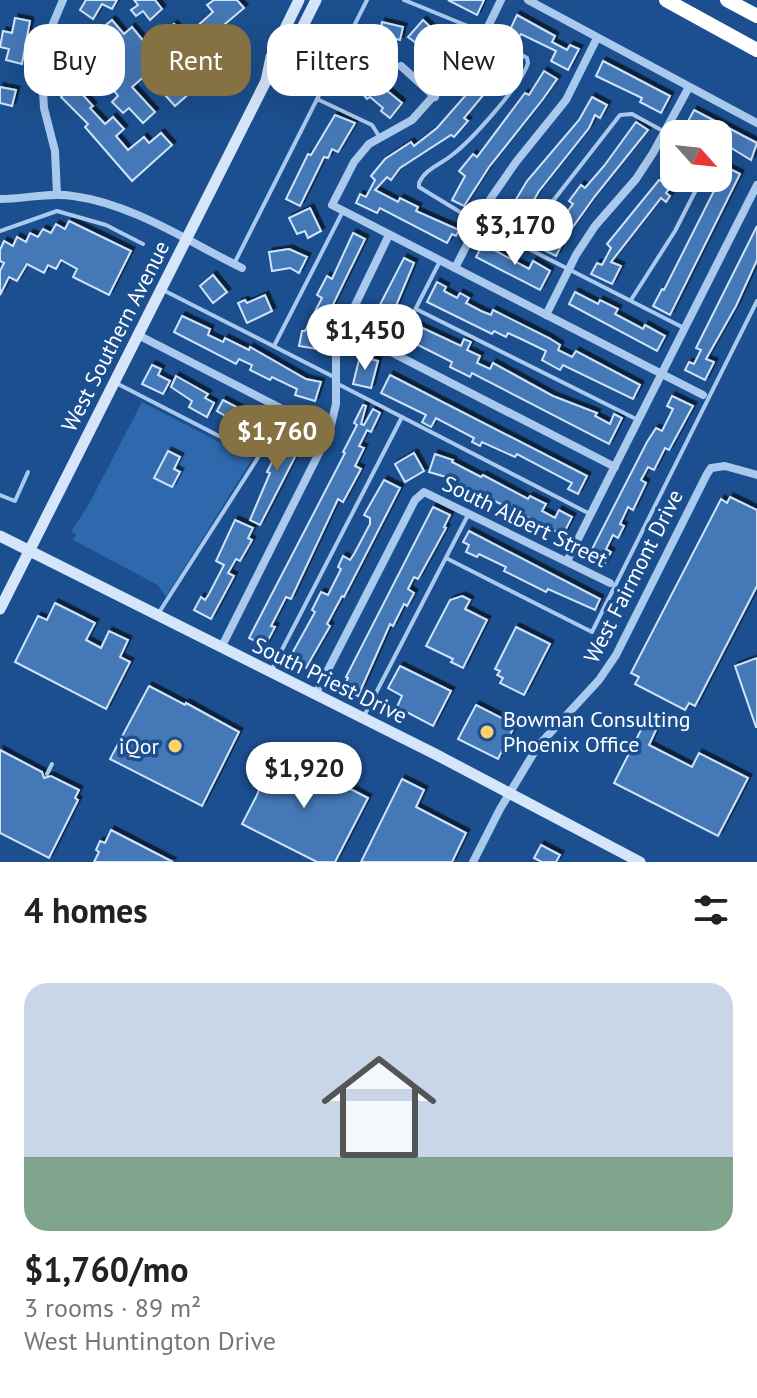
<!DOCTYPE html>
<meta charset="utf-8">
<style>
body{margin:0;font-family:"PT Sans",sans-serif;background:#f2f2f2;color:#222;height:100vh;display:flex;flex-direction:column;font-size:30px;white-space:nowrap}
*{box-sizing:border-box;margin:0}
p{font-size:26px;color:#767676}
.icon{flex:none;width:44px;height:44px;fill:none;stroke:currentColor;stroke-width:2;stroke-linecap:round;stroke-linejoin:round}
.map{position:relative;height:862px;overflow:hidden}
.drawer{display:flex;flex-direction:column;background:#fff;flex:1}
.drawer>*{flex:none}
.hud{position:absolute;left:24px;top:24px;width:710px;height:72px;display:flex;gap:16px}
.needle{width:52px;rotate:117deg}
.tools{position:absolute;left:660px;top:120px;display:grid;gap:16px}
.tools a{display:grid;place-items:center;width:72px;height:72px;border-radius:16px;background:#fff;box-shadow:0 8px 32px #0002;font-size:40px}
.price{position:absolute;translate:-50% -68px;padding:0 18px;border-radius:28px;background:#fff;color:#222;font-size:26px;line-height:52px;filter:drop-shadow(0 2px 4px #0008)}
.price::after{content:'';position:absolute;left:50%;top:48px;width:24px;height:18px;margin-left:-12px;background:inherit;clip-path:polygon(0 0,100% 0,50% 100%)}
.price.active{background:#857141;color:#fff}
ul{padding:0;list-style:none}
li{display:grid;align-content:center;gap:16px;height:424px;padding:0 24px}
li+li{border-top:2px solid #e0e0e0}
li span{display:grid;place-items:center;height:248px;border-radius:24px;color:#555}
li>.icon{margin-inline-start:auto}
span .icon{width:144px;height:144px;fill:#fffc;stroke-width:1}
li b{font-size:34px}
h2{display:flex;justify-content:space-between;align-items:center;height:96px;padding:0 24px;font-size:34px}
.chip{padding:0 28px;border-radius:24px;background:#fff;box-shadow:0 8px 32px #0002;font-size:28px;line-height:72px}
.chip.active{background:#857141;color:#fff}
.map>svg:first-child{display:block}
.green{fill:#2e69ad}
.building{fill:#4478b7;stroke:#cfe3fa;stroke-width:2;filter:url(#shadow)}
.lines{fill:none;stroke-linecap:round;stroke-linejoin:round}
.lane{stroke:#a9c9ee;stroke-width:4}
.street{stroke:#a9c9ee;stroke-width:8}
.secondary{stroke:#d6e6fa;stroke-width:11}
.highway{stroke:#fff;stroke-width:14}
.poi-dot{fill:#ffd166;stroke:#1b4f8f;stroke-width:3}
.labels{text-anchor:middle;stroke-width:7;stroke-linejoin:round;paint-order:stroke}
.street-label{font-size:22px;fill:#fff;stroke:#1b4f8f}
.poi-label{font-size:22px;fill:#fff;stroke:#1b4f8f;text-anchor:start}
</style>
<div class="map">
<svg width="757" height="862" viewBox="0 0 757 862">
<defs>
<filter id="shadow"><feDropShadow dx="3.5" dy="-3.5" stdDeviation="0" flood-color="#0009"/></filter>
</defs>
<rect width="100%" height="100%" fill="#1b4f8f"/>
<path class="green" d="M142,402L252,459L166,597L158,585L73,540L76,534L71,532L89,504Z"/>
<g class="building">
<path d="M86,0H117L112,9L102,4L93,19L80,10Z"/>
<path d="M134,0H155L162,9L150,20L143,11L136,16L131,10L138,5Z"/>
<path d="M214,0H237L244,8L206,40L195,28L213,12L207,5Z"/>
<path d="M448,0H484L477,15Z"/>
<path d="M517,15L555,36L552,42L567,50L570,45L579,49L568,70L551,61L556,51L521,34L518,39L508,34Z"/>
<path d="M15,18L30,21L22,64L6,60L9,49L0,47L3,31L12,33Z"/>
<path d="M112,20L124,34L132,27L151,50L144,58L153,69L132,87L155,112L143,123L129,108L123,113L112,102L118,96L103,76L97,81L92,76L98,70L78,48Z"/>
<path d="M423,20L454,49L452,52L455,54L441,73L432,66L436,61L429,56L433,50L420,39L416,43L408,37Z"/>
<path d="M382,22L403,27L400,40L388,37L365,64L352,53L368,33L378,42Z"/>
<path d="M174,24L199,55L192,61L207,78L175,106L165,95L176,85L170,77L179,69L162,49L168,43L161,34Z"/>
<path d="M500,50L513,59L502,77L500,75L464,118L468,121L454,137L451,135L400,168L391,180L387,177L375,190L398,202L400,198L418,207L416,211L459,230L456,236L452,234L447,243L380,208L377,213L356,203L360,194L366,197L375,180L371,176L385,159L411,142L414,146L437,128L487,71Z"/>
<path d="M603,61L670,96L661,113L640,102L642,98L596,76Z"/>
<path d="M365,67L384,90L385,89L402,103L390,118L381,111L383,108L370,97L367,99L350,79Z"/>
<path d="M544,71L557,79L543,99L489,167L464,206L452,200L465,176L459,171L473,154L477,157L525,93L529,95Z"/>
<path d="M74,85L93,106L90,108L105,124L113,117L124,129L116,136L128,150L144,137L149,143L161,133L172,145L132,181L85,127L88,124L61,97Z"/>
<path d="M0,87L16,90L12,106L0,103Z"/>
<path d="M592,97L607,105L600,118L595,115L589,128L539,191L515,233L500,226L527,181L579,120Z"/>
<path d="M694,110L757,143L751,160L718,140V134H704L686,125Z"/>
<path d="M335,115L355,123L338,152L332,149L328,158L324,157L300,206L286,199L308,154L311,155Z"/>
<path d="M636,122L648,130L595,196L565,238L556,256L544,250L548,243L543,240L550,228L554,230L573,204L569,201L581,185L585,188L604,166Z"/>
<path d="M674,158V181L666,193L670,196L666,202L661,198L611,262L621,266L612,284L591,274L597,263L602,265L611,248L607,244L659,180L661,181Z"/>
<path d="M726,167L740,174L670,315L653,306L662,289L664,290Z"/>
<path d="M310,208L321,231L308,238L305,231L297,234L289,218Z"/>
<path d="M69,221L131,251L109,295L73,277L77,269L61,260L56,269L48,265L44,273L27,264L17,281L9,277L0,295V271L4,263L0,261V250L4,241L13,246L17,237L26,242L30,233L38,237L43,229L51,233L56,224L65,229Z"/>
<path d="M757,226V260L736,306L706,359L714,362L705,380L685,370L689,362L694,364L701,350L696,348Z"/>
<path d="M353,233L365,239L322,327L318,349L299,346L302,331H305L322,298L317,295L327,276L332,279Z"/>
<path d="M483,244L529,269L533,261L550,271L540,290L476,257Z"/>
<path d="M289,249L307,257L299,273L290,268L272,271L269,252Z"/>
<path d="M404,258L414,263L385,332L370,324Z"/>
<path d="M213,275L227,292L213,303L200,286Z"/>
<path d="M437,282L446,287L444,291L457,298L460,293L469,298L466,303L481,311L491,315L493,310L549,338L560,345L558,350L572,357L576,351L640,385L633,399L563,365L560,370L542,360L546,351L519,338L508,333L506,337L494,331L492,334L427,302Z"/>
<path d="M575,292L598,304L600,300L618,309L615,314L643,329L645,325L665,336L657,351L569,304Z"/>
<path d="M265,295L272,311L247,323L238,303L245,300L247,303Z"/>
<path d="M182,316L210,329L208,335L223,342L225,338L249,350L250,347L306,379L321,382L315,401L295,395L297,389L272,377L270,380L250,370L252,365L239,359L236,364L174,332Z"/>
<path d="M414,324L461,346L464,339L471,342L467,350L480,356L477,363L490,369L493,363L553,396L597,413L595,416L610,424L614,414L622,418L609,444L472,373L470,377L450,367L452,362L406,339Z"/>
<path d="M360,356L378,361L371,388L353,384Z"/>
<path d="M152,365L161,369L158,375L170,381L163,394L142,384Z"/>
<path d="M390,375L587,476L578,494L568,489L572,483L517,454L515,457L482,442L480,446L472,442L474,438L436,418L431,427L422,422L426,415L381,393Z"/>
<path d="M176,376L208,394L205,398L214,403L207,417L189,407L192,401L171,387Z"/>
<path d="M672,396L693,406L669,450L665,448L654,470L648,467L641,480L646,483L633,510L628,507L620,524L624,526L618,538L613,535L606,549L611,552L604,565L588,557L647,442L656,428L662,431L673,409L667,406Z"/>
<path d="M223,400L267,423L260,436L217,411Z"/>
<path d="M363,405L366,406L361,424L364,425L373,409L380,413L371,432L367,430L359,446L364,448L355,466L361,469L343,502L338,499L291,599L286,597L271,626L275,627L265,646L249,638L345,453L343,452L357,425L354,423Z"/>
<path d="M283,430L301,434L296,455L260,525L250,520L270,473L267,472L278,450Z"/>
<path d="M168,451L180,457L174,469L180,472L172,487L154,478Z"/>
<path d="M414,453L424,471L405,482L395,464Z"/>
<path d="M435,454L453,460L452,462L481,477L483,475L528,499L530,496L546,504L542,511L555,518L559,510L572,517L563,535L446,477L429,472Z"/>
<path d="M384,480L400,488L344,597L342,596L327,624L330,626L306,668L289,659L315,612L312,610L321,592L328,595L341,569L338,567L343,556L350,560L354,554L370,524V518L364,515Z"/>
<path d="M730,497L757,510V586L695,706L689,703L685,710L635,684L639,677L631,673L721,499L727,503Z"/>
<path d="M433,507L450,515L444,527L446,528L418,579L414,577L408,589L414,593L407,606L404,604L393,626L390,624L358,696L343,688L348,678L346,677Z"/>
<path d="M235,520L253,528L248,538L252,540L240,561L236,559L228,573L234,576L211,619L194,610L201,597L205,600L209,594L224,565L216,561Z"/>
<path d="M469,531L600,599L595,610L548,589L546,592L504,571L506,567L479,554L477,557L466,552L469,545L463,542Z"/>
<path d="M462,596L470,600L465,609L487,620L463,668L451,662L453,659L426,646L450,600Z"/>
<path d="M55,603L95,623L86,640L101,648L109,631L128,640L120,657L130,662L106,709L15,662L38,616L47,620Z"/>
<path d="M516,627L550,644L524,695L500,683L503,678L497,675L500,671L495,669Z"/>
<path d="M757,658V727H756L735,666Z"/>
<path d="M400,666L451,691L433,726L397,707L402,696L388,688Z"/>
<path d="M149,686L185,705L186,703L239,732L202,806L110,759Z"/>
<path d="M476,705L515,725L498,759L458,739Z"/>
<path d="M645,722L657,728L649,745L692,767L699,753L748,778L718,836L614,783Z"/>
<path d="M0,750L42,772L44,778L51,776L79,790L75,798L78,800L49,858L0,833Z"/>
<path d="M278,752L317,772L320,770L329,775V778L368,798L335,862H317L242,824L257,795L263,778L260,777L266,764L271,767Z"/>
<path d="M402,779L424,790L416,807L466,833L452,862H361Z"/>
<path d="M111,830L173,862H94L99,852L96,850L100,841L105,843Z"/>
<path d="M541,845L560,855L556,862H542L534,858Z"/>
</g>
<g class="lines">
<g class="lane">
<path d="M404,0L485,33L527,58L528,63C522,84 471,141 452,155C440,165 426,168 419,183V187L478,223L682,327"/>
<path d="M317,99L372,125L379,136"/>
<path d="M0,231L57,211L106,225L143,244"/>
<path d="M525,247L549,206L620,115L632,114L674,137"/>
<path d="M235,262L367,0"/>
<path d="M163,290L334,377"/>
<path d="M631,300L675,231L702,178"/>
<path d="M416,309L638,420"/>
<path d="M274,346L343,211"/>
<path d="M393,353L439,263"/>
<path d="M116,383L258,456"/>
<path d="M338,384L590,514"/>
<path d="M0,495L15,501L28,472"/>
<path d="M446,558L592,632L757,301"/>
<path d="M158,614L259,456L281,409"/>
<path d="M271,671L402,417"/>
<path d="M364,716L468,515"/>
<path d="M47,774L52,764"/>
</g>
<g class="street">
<path d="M501,0L479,45L412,120L369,144L354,162L332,205L703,395"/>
<path d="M528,0L757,123"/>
<path d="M401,66L435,97"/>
<path d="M57,194L55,151L44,108L42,75L52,26L63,0"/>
<path d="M0,199C25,199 49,192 73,196C133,204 189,242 242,268"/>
<path d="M455,268L491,198L516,162L566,100L597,38"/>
<path d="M546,315L576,255L595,226L636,179L653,153L689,87"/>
<path d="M344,328L615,467"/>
<path d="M138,335L329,433"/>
<path d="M567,561L757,185"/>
<path d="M221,648L329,433L336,404V354L344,328L389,235"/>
<path d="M315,695L415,500L424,492L610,583"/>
<path d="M473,862L500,809L538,746L599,680L616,655L707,474L711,468L725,466L757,475"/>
</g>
<g class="secondary">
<path d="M266,81L285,62L316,0"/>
<path d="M0,536L435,754L640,862"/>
<path d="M0,609L266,81L271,57L299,0"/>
</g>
<g class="highway">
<path d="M666,0L757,50"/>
<path d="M727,0L757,16"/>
</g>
</g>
<g class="poi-dot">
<circle cx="487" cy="732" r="8"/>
<circle cx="175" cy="746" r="8"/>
</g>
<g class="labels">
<g class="street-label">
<text transform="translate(115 336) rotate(-63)" y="8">West Southern Avenue</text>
<text transform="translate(525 521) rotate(26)" y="8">South Albert Street</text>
<text transform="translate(633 576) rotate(-63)" y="8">West Fairmont Drive</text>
<text transform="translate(330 680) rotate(26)" y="8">South Priest Drive</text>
</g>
<g class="poi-label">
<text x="503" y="727">Bowman Consulting<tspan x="503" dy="25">Phoenix Office</tspan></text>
<text x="159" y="754" text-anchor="end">iQor</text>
</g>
</g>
</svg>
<div class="tools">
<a><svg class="needle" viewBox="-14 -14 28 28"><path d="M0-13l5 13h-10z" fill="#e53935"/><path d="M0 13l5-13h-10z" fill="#767676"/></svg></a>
</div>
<b class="price" style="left:515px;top:267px">$3,170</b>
<b class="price" style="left:365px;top:372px">$1,450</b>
<b class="price active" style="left:277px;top:473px">$1,760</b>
<b class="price" style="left:304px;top:810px">$1,920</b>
<div class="hud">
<a class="chip">Buy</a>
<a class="chip active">Rent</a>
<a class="chip">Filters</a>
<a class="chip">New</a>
</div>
</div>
<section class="drawer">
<h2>4 homes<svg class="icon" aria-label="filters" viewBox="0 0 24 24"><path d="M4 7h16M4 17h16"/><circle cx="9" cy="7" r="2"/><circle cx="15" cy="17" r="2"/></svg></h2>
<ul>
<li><span style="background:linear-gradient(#c9d6e8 70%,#7fa58c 0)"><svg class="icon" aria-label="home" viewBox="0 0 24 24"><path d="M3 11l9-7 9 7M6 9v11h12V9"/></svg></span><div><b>$1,760/mo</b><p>3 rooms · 89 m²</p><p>West Huntington Drive</p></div></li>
</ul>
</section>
